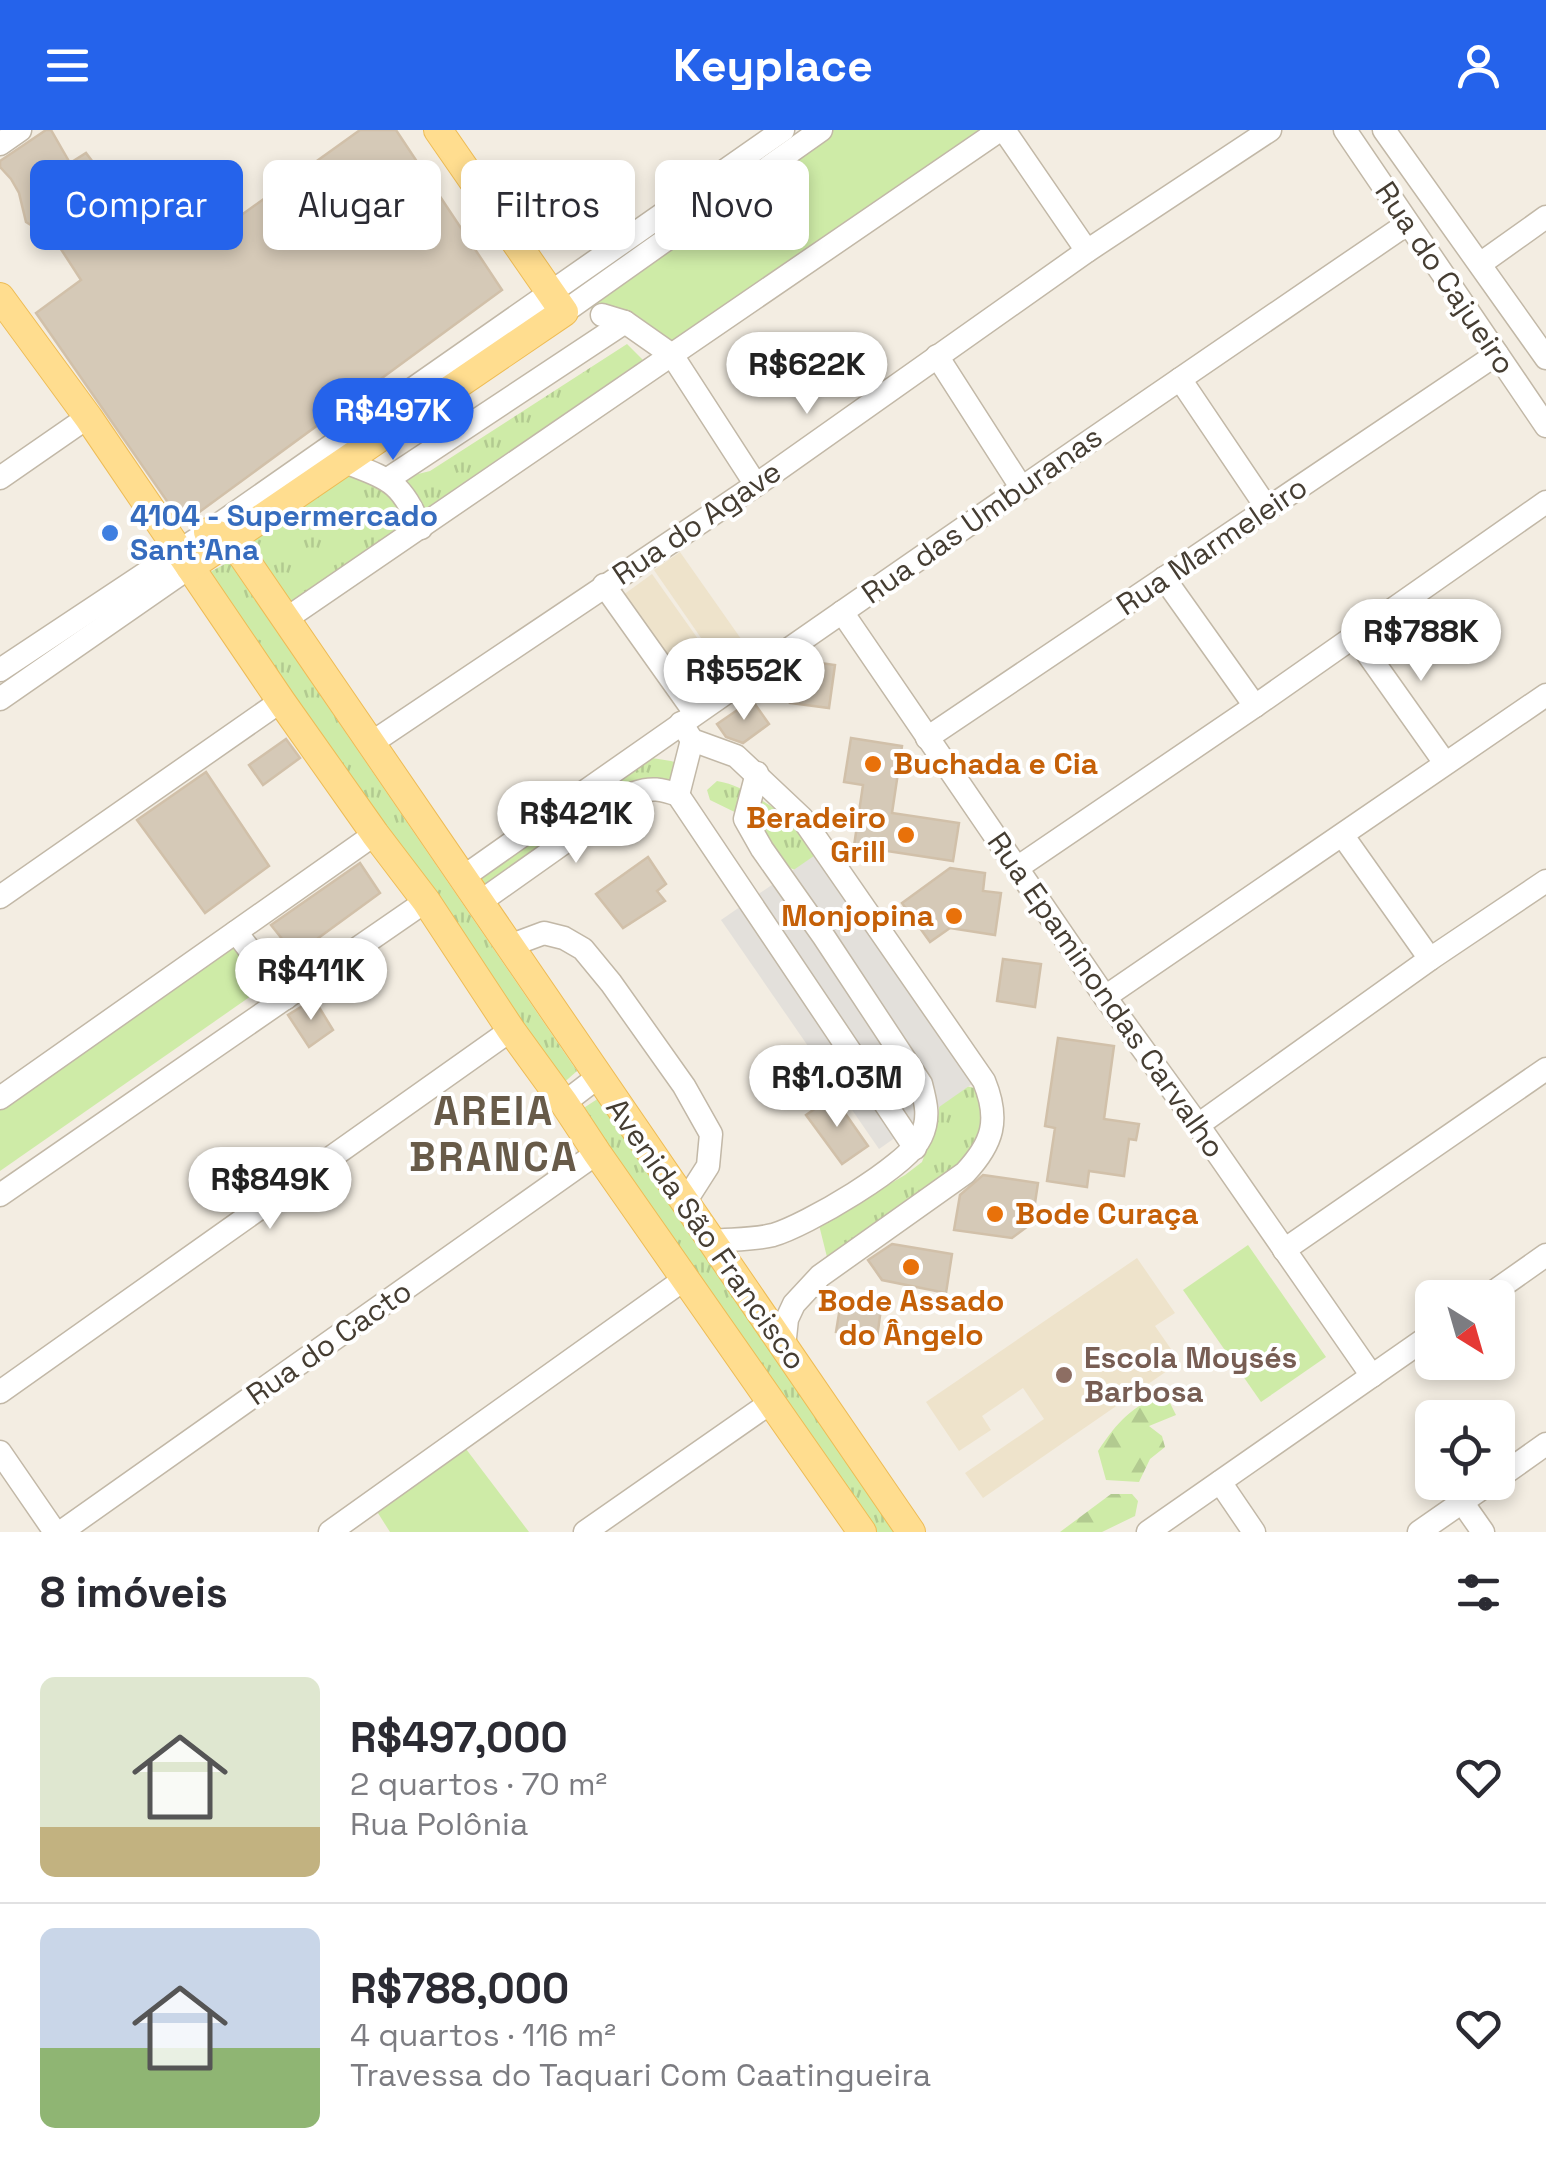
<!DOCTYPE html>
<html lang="pt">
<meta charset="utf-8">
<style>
body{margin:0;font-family:"Space Grotesk",sans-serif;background:#f2f2f3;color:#2b2b33;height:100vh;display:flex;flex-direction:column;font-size:38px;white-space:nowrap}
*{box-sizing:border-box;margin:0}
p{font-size:32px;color:#7c7c81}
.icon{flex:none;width:55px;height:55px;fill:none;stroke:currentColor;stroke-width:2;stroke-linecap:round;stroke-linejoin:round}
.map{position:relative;height:1402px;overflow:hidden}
.side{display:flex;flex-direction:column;background:#fff;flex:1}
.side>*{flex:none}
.top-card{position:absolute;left:30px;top:30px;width:1000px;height:90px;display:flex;gap:20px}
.needle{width:65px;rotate:143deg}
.tools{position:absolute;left:1415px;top:1150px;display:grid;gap:20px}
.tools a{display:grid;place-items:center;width:100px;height:100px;border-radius:15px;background:#fff;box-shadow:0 5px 15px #0003;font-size:50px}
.price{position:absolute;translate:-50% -85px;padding:0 22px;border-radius:35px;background:#fff;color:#222;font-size:32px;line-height:65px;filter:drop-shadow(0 2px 5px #0008)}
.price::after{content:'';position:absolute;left:50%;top:60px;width:30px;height:22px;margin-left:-15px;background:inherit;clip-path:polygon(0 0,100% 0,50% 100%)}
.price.active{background:#2563eb;color:#fff}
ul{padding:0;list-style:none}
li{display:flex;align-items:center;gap:30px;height:250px;padding:0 40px}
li+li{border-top:2px solid #e1e1e2}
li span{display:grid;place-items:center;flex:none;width:280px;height:200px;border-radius:15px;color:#555}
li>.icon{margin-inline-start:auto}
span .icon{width:120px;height:120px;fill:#fffc;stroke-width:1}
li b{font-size:42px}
h2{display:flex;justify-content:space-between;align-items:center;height:120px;padding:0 40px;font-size:42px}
.chip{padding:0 35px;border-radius:15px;background:#fff;box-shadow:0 5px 15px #0003;font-size:35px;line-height:90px}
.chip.active{background:#2563eb;color:#fff}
header{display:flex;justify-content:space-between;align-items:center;height:130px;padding:0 40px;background:#2563eb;color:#fff;font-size:45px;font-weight:700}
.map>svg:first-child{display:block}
.education{fill:#eee3cb}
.grass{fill:url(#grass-tufts)}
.forest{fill:url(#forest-firs)}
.park{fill:#ceeba7}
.parking{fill:#e3e0db}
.building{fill:#d5c9b7;stroke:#d1c0a9;stroke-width:2.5}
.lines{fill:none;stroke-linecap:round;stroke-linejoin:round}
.minor-casing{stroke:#c2b8a7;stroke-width:25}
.major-casing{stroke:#eebc55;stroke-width:30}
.minor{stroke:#fff;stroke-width:22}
.major{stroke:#ffdd8f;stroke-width:28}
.shop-dot{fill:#3f7fe0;stroke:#fff;stroke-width:4}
.food-dot{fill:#e8710a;stroke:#fff;stroke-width:4}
.education-dot{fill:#8d6e63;stroke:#fff;stroke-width:4}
.labels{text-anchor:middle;stroke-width:8;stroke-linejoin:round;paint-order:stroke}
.street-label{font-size:30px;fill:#453d32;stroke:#fff}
.shop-label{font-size:30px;font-weight:bold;fill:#366cbe;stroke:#fff;text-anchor:start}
.food-label{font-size:30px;font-weight:bold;fill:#c56008;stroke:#fff;text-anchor:start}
.education-label{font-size:30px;font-weight:bold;fill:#785e54;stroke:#fff;text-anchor:start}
.district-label{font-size:40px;font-weight:bold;letter-spacing:2.5px;fill:#685b49;stroke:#fff}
</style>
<header><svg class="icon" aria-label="menu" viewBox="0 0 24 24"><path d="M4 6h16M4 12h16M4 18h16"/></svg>Keyplace<svg class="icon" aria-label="person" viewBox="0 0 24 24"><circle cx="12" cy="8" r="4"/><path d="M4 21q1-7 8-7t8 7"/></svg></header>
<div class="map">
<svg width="1546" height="1402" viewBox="0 0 1546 1402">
<defs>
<pattern id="grass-tufts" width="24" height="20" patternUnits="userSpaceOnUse" patternTransform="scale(2.5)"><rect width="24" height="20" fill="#ceeba7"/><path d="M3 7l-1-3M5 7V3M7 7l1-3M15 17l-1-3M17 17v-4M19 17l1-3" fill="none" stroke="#b2ca90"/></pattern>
<pattern id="forest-firs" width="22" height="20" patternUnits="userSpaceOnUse" patternTransform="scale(2.5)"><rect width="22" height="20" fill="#ceeba7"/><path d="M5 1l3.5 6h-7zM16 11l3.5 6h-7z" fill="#b2ca90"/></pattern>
</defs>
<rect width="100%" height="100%" fill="#f3ede2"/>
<g class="education">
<path d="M680,422L753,526L726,544L654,440Z"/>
<path d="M652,444L725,547L681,579L608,476Z"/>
<path d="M1137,1128L1175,1183L1155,1196L1180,1232L983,1368L965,1343L1044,1289L1023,1258L982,1286L991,1300L959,1321L926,1272Z"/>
</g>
<g class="grass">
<path d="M627,214L643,230L424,380L401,352L418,344L430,341Z"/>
<path d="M346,340L380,352L409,388L402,400L289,475L245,408Z"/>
<path d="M229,432L577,941L560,956L208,443Z"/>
<path d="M652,628L671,631L693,638L691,661L638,652L602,672L485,761L478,751Z"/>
<path d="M717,651C744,655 772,678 796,692L957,954L979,959L984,980L978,1009L965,1027L945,1045L828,1131L819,1095L905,1045L922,1032L938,987L941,962L809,746L788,737L753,691L710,670L707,660Z"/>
<path d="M599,968L898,1402H871L579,981Z"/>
</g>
<g class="forest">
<path d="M1165,1263L1176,1285L1149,1296L1162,1306L1165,1317L1150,1329L1139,1352L1106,1350L1098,1321C1118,1291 1131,1277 1165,1263Z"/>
<path d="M1111,1364H1132L1138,1371L1135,1386L1102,1402H1060Z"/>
</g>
<g class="park">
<path d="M831,0H995L673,216L586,176Z"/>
<path d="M232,810L264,857L0,1041V970Z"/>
<path d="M1248,1115L1326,1227L1261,1272L1183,1160Z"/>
<path d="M463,1315L529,1402H390L376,1380Z"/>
</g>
<path class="parking" d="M824,719L982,947L879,1019L721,790Z"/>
<g class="building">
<path d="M46,0H51L70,33L86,23L117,64L102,75L134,112L180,79L201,114L360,0H396L502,160L183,394L36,183L81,150L55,110L26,92L19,63L11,49L0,37V31Z"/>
<path d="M799,530L835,535L829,578L790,573L796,532Z"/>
<path d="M752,570L769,594L743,613L726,607L717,594Z"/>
<path d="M851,608L902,616L892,683L959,693L953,731L854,716L863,655L844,652Z"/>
<path d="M286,609L300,628L263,655L249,635Z"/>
<path d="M206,642L269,736L205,783L137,690Z"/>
<path d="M648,727L666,754L657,761L665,771L623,798L596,764Z"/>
<path d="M360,733L380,763L295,825L271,795Z"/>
<path d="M950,738L985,743L983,761L1001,763L995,805L950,798L930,812L902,773Z"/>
<path d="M1003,829L1041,834L1035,877L997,871Z"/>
<path d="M314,869L333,900L309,917L288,885Z"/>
<path d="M1058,908L1114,916L1104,989L1139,994L1136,1010L1129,1009L1124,1046L1089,1041L1087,1057L1047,1051L1055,998L1045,996Z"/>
<path d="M833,966L868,1016L842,1034L806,985Z"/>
<path d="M983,1045L1038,1053L1032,1093L1012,1108L954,1100L960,1065Z"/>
<path d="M892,1114L952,1124L946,1163L882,1150L868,1130Z"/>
<path d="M842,1165L882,1171L877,1208L836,1202Z"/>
</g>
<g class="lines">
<g class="minor-casing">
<g id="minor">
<path d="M1004,0L1087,121"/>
<path d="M1345,0L1546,296"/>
<path d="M1384,0L1546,228"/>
<path d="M0,14L20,0"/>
<path d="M1480,134L1546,87"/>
<path d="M564,182L821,0"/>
<path d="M602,185L625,192L672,225L756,355"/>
<path d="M937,226L1021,357"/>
<path d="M1180,249L1267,378"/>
<path d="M345,332C391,350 400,351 421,398"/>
<path d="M0,348L88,287"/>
<path d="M388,349L625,192"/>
<path d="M1164,448L1255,576"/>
<path d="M604,455L695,583"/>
<path d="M842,482L1105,867L1198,995L1372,1246"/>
<path d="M286,489L1000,0"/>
<path d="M1355,506L1445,633"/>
<path d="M0,540L208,402L783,0"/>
<path d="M0,569L190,437"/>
<path d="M681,593L692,610L736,626L802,688L984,951C1000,990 993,1013 965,1043L820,1146L794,1174L787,1189L784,1217"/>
<path d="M927,608L1497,224"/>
<path d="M370,614L756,355L1087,121L1270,0"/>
<path d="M678,665L692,610"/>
<path d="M1343,706L1430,829"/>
<path d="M1017,738L1255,576L1546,372"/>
<path d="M462,748C775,527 1090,310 1407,94"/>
<path d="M0,767L281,571"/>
<path d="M480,772L634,663C651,657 662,659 678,665L915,1018"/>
<path d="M236,802L286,868"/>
<path d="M509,816L544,803L564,808L583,819L611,853L684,956L711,1004L708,1036L685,1072"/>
<path d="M1105,867L1546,565"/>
<path d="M0,968L375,704"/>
<path d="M564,973L598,947"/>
<path d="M1198,995L1430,829L1546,751"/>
<path d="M0,1065L426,771"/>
<path d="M711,1111C731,1109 753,1110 773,1105C805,1096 908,1036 921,1007C930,988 926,973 921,954L824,807L762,719L745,689L757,643"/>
<path d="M1284,1120L1546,939"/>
<path d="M1485,1168L1546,1125"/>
<path d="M0,1262L511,900"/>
<path d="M0,1322L55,1402"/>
<path d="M1498,1348L1546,1314"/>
<path d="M1220,1352L1254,1402"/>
<path d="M1462,1372L1483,1402"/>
<path d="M61,1402L597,1023"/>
<path d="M330,1402L686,1148"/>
<path d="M585,1402L770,1273"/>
<path d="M1148,1402L1432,1204"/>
<path d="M1419,1402L1491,1352"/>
</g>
</g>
<g class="major-casing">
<g id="major">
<path d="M0,167L88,287L281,571L375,704L426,771L511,900L564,973L597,1023L862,1402"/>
<path d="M208,402L231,409L911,1402"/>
<path d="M190,437L564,182L438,0"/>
</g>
</g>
<use href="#minor" class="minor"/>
<use href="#major" class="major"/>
</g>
<circle class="shop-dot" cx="110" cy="403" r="10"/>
<g class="food-dot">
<circle cx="873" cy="634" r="10"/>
<circle cx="906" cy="705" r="10"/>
<circle cx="954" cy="786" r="10"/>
<circle cx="995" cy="1084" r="10"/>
<circle cx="911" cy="1137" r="10"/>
</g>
<circle class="education-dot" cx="1064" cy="1245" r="10"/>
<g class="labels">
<g class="street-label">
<text transform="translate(1445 148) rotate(56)" y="10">Rua do Cajueiro</text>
<text transform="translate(982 385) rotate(-35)" y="10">Rua das Umburanas</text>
<text transform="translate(697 393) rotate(-34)" y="10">Rua do Agave</text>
<text transform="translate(1212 416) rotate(-34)" y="10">Rua Marmeleiro</text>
<text transform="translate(1106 865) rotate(55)" y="10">Rua Epaminondas Carvalho</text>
<text transform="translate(706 1104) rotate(55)" y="10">Avenida São Francisco</text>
<text transform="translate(329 1213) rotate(-35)" y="10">Rua do Cacto</text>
</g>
<g class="shop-label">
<text x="130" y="396">4104 - Supermercado<tspan x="130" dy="34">Sant'Ana</tspan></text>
</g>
<g class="food-label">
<text x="893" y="644">Buchada e Cia</text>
<text x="886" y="698" text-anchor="end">Beradeiro<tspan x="886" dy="34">Grill</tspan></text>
<text x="934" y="796" text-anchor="end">Monjopina</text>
<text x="1015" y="1094">Bode Curaça</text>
<text x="911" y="1181" text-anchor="middle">Bode Assado<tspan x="911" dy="34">do Ângelo</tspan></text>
</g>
<g class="education-label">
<text x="1084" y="1238">Escola Moysés<tspan x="1084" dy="34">Barbosa</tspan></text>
</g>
<g class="district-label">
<text x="494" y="995">AREIA<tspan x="494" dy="46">BRANCA</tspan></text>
</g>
</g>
</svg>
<div class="tools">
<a><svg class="needle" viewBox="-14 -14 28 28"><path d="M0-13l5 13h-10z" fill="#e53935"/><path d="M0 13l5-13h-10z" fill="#7c7c81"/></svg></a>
<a><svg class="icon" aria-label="locate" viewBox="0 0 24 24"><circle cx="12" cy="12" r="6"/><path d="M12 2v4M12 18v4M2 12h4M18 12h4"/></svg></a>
</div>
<b class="price" style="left:807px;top:287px">R$622K</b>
<b class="price active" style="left:393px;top:333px">R$497K</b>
<b class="price" style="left:1421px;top:554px">R$788K</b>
<b class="price" style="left:744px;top:593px">R$552K</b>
<b class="price" style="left:576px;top:736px">R$421K</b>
<b class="price" style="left:311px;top:893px">R$411K</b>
<b class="price" style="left:837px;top:1000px">R$1.03M</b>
<b class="price" style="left:270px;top:1102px">R$849K</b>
<div class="top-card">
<a class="chip active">Comprar</a>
<a class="chip">Alugar</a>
<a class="chip">Filtros</a>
<a class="chip">Novo</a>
</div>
</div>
<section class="side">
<h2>8 imóveis<svg class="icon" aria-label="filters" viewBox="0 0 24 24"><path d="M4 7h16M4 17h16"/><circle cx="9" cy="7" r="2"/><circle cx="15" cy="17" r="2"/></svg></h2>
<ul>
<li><span style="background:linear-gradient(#dfe7d0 75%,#c2b280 0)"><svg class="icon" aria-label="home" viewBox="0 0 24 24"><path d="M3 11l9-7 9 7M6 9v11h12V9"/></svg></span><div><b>R$497,000</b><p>2 quartos · 70 m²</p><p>Rua Polônia</p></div><svg class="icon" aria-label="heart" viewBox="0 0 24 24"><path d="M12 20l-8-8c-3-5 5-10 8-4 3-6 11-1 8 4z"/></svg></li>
<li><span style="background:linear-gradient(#c9d6e8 60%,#8fb573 0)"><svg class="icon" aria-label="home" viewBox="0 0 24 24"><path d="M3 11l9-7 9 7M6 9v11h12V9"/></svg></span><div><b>R$788,000</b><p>4 quartos · 116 m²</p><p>Travessa do Taquari Com Caatingueira</p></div><svg class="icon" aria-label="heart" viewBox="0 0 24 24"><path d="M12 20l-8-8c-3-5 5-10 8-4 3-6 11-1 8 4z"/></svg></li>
</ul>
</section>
